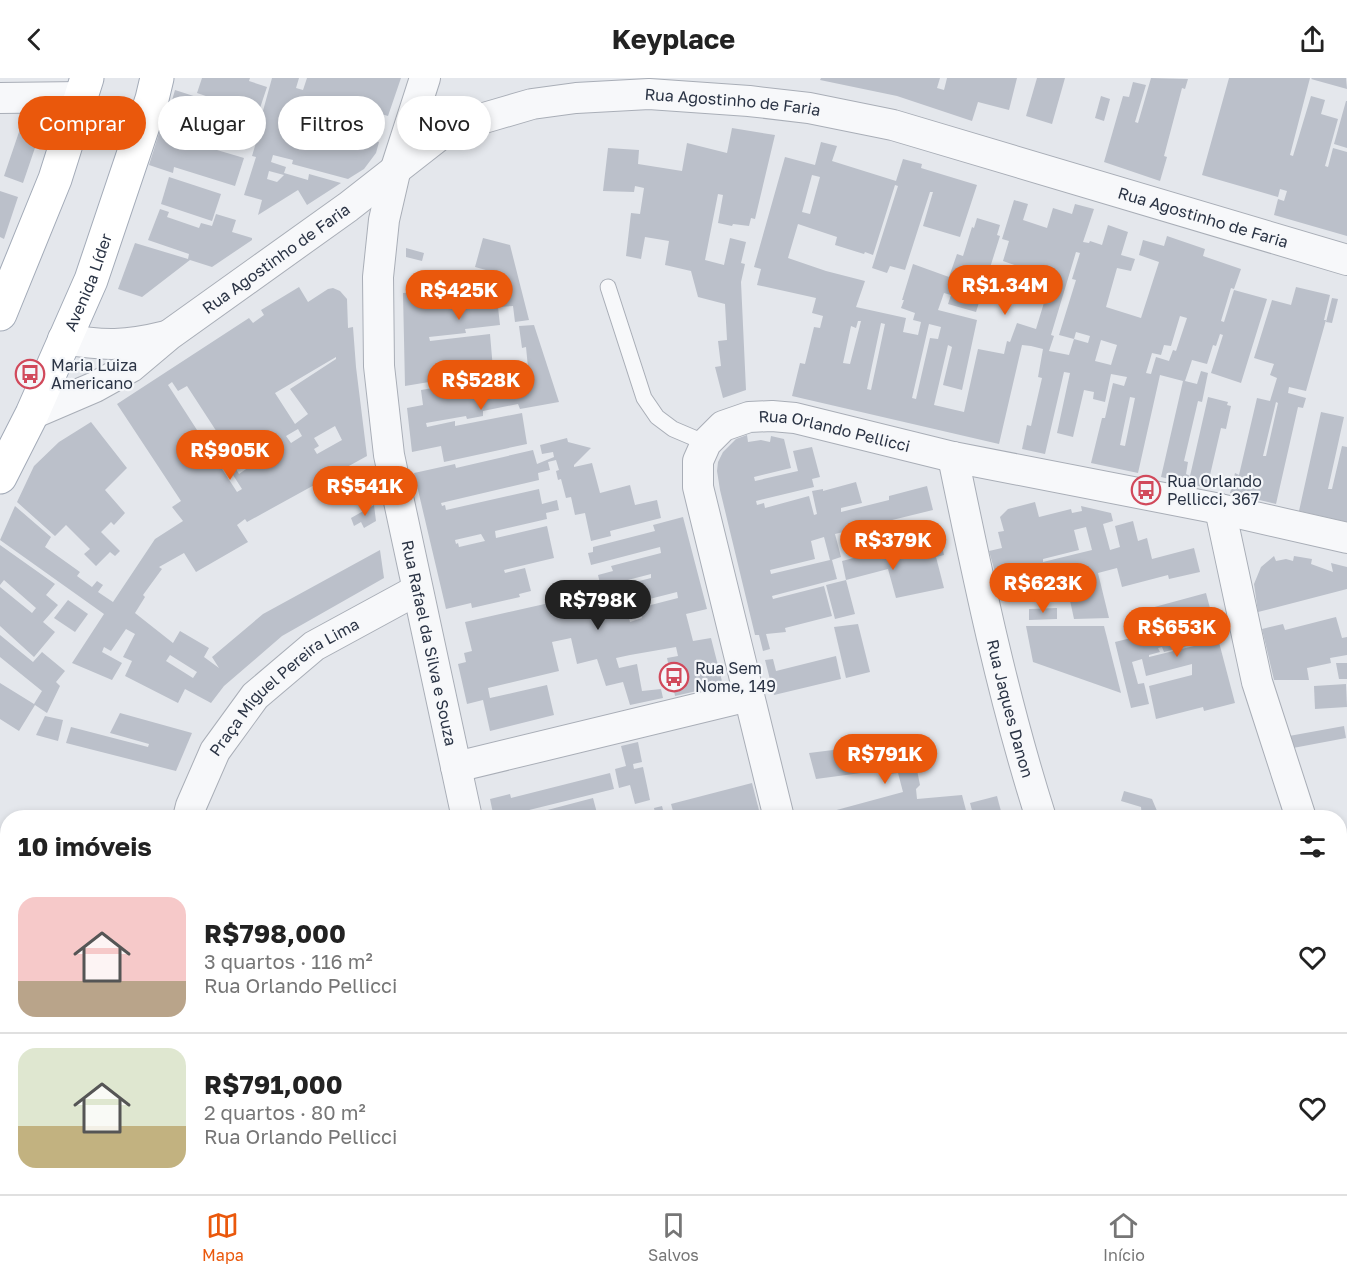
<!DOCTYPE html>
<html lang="pt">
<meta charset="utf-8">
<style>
body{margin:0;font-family:"Golos Text",sans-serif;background:#f6f6f6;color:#222;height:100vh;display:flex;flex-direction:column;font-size:22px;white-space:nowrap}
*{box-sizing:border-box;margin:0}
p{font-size:20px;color:#767676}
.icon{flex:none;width:33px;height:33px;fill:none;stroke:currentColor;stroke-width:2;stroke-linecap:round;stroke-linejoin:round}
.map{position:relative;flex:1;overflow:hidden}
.sheet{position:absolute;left:0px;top:732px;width:1347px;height:384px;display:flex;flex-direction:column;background:#fff;border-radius:24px 24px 0 0;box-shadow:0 3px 9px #0003}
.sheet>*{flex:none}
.hud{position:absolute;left:18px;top:18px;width:600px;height:54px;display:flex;gap:12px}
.price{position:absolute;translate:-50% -51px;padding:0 14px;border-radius:21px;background:#ea580c;color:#fff;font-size:20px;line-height:39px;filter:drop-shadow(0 2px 3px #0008)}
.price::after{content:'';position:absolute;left:50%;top:36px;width:18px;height:14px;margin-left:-9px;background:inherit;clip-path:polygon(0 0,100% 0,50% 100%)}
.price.selected{background:#222;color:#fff}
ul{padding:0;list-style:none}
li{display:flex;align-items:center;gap:18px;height:150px;padding:0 18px}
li+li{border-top:2px solid #e0e0e0}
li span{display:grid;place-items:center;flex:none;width:168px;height:120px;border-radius:18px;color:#555}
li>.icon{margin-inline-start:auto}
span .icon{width:72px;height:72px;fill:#fffc;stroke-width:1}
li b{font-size:26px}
h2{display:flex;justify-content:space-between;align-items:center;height:72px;padding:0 18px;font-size:26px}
.pill{padding:0 21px;border-radius:27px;background:#fff;box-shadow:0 3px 9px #0003;font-size:21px;line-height:54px}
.pill.selected{background:#ea580c;color:#fff}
header{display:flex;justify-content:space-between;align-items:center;height:78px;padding:0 18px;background:#fff;font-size:27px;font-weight:700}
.tabs{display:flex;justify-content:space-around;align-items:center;height:84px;border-top:2px solid #e0e0e0;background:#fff;font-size:16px;color:#767676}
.tabs a{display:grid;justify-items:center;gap:3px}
.tabs .selected{color:#ea580c}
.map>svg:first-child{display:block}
.building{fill:#bbc0ca;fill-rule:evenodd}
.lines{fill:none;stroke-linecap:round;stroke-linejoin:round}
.service-casing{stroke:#a9aeb7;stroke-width:17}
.minor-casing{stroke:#a9aeb7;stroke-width:32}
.primary-casing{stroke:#a3abb8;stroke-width:35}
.service{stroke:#f7f8fa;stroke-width:15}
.minor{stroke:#f7f8fa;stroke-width:30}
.primary{stroke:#fff;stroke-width:33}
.labels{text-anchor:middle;stroke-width:4.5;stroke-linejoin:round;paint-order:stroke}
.street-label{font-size:16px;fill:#2b3445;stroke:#f4f6f9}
.poi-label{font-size:16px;fill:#2b3445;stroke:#f4f6f9;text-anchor:start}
</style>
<header><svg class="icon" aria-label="back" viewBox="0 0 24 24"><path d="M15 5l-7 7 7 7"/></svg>Keyplace<svg class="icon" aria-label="share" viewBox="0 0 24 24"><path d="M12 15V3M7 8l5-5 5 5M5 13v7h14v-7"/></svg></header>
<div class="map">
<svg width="1347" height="1116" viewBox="0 0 1347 1116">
<rect width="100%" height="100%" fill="#e4e7ec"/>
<g class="building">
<path d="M202,0H250L249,3L267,9L259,33L242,27L241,30L197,15Z"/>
<path d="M272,0H299L296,10L303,12L307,0H401L388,38L371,33L362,59L379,64L376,75L364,91L348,101L292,86L293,82L273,77L271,84L286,89L284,95L308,102L309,96L341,105L307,127L298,112L258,137L262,122L244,117L256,79L252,78L263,41L261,40ZM303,42L335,51L332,60L346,65L345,70L292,54L293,49L301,51ZM269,93L284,97L277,104L267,101Z"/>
<path d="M821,0H940L937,10L944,12L947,0H1017L1009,32L978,24L972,43L897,18L820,2Z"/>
<path d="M1037,0H1065L1052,46L1026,38Z"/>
<path d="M1151,0L1188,1L1185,11L1182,10L1164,78L1167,79L1160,103L1104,84L1123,18L1129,19L1133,4L1146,7L1135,44L1138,45Z"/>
<path d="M1229,0H1310L1290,77L1293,78L1311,18L1325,22L1321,36L1338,41L1325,88L1328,89L1333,70L1347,74V158L1274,137L1278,121L1284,123L1287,113L1280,111L1278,119L1202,97Z"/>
<path d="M1312,0H1346L1347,11L1311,1Z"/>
<path d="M175,12L206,22L204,27L252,42L243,70L205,59V63L191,59L190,64L244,80L235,108L174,89L173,95L149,87L161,49L164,50Z"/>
<path d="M1101,18L1110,21L1104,43L1095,40Z"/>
<path d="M1346,23H1347V70L1334,66Z"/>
<path d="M19,41L37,47L38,61L23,105L4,98L19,54Z"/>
<path d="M732,50L775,57L755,141L751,140L749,148L733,146L732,148L718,145L723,117L718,116L705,182L724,187L730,160L746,164L741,185L745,186L741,204L746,312L723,320L715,289L721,288L718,263L727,262L725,226L698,219L691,193L665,187L669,163L645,159L641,181L626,178L631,135L640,136L644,110L635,108L634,114L603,113L608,70L639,72L638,86L682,93L687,65L727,75Z"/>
<path d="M821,64L837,68L832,83L896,103L903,81L922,86L921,90L977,107L960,159L923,148L933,114H930L905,192L890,188L887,195L872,190L898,108L895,107L873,177L865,174L864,176L835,167L837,159L798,146L788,180L826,193L865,203L856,229L906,240L903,254L918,257L921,244L913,242L915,235L901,230L904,222H902L913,186L949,199L957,176L963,178L972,149L974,150L977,140L1000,147L997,157L1000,158L976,234L948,226L951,217L944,215L938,232L977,242L962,312L943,307L952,269L948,267L934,327L964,334L978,271L1004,276L1007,263L1010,264L1017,245L1036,251L1046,218L1027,212L1026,215L1019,212L1023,190L1003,183L1009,163L1002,161L1014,122L1028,126L1023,142L1047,150L1053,130L1072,136L1075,126L1094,131L1083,164L1089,165L1090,163L1102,167L1108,147L1128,154L1121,177L1135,181L1131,193L1117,190L1106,229L1141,240L1159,184L1139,177L1143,162L1164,168L1167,158L1205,171L1203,178L1241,191L1234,211L1231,210L1221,243L1224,244L1234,212L1267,221L1241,305L1211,295L1223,257L1220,256L1216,268L1213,267L1207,286L1192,282L1185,303L1197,306L1201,293L1208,295L1202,324L1198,323L1184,383L1188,384L1186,396L1190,398L1208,319L1228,324L1227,327L1231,328L1226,351L1221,350L1207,410L1161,399L1183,303L1160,297L1138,395L1091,385L1102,340H1105L1113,305L1124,308L1127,299L1111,296L1105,324L1093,321L1094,314L1084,312L1073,359L1057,355L1070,295L1064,294L1045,376L1022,371L1027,347L1031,348L1042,300L1038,299L1043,271L1031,268L1022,267L999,366L792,318L800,285L805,286L814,249L820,250L823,238L812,235L816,220L757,207L761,191L754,189L785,79L815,87ZM812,97L820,99L810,136L802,134ZM1076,174L1080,175L1072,201L1076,202L1059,257L1074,261L1076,254L1090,258L1088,265L1074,261L1069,277L1049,273L1054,258L1051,257ZM1180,238L1187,240L1176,273L1173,272L1169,283L1156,279L1151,296L1146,295L1152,275L1161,277L1164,267L1171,268ZM858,243H861L850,286L843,285L851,248L856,250ZM881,245L885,246L871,312L867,311ZM929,246L941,249L938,261L930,260L916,321L912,320ZM1101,262L1117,267L1111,287L1095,283ZM1130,319L1135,320L1125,368L1120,367Z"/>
<path d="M169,99L221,116L212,143L161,126Z"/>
<path d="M0,113L18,119L4,161L0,159Z"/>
<path d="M160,131L169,134L167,139L199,150L201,145L212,148L216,136L236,142L232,154L252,160V162L212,189L190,182L142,219L118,211L135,165L188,181L189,176L148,162Z"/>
<path d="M483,160L510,167L529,242L515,244L513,228L498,229L500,247L465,251L466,255L429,259L430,263L490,256L493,291L441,298V302L405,308L403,215L438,212V216L478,213L477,204H505L504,197L475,189Z"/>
<path d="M406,170L424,175L422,183L406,179Z"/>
<path d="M299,209L308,224L328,211L333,210L340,213L347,221L348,250L353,249L356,289L367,378L247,444L245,441L237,447L248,464L196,494L184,475L159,489L162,491L143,517L145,519L135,535L173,565L180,553L209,570L204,579L219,590L212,579L263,536L380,472L384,500L282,558L224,608L211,625L185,611L178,625L125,598L132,583L123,579L135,556L126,551L111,573L104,569L102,574L122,585L112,602L72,585L104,536L0,462L15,428L51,459L45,469L80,494L77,498L92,509L97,503L103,507L98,514L113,524L155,461L183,443L172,429L181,423L117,326L249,240L253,245L264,237L261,232ZM336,279V281L290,311L308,336L295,346L275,315ZM172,304L178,313L187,308L239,388L253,379L256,384L239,396L231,383L226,386L242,411L237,414L168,307ZM335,348L342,362L317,376L314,371L319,368L314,360ZM298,351L302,358L291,365L286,358ZM170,577L197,594L193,600L166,583Z"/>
<path d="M1296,209L1330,217L1324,242H1326L1306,313L1289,309L1288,315L1306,320L1303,330L1298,329L1276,426L1230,415L1235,395L1239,397L1257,320L1270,323L1277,300L1270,297L1274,286L1254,280L1272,222L1291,227ZM1276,324L1278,325L1266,378H1263Z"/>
<path d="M1332,220L1338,221L1332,245L1326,244Z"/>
<path d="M534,247L559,324L520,331L518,326L483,333V338L467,341L466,338L426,345L427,349L455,343V348L522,335L527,366L444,384L441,368L412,374L407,330L423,327L421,312L480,302L483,318L530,310L526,269L522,270L519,248Z"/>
<path d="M1321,334L1344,339L1328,411H1332L1342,368L1347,369V444L1299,433Z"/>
<path d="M91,344L127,390L105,412L125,435L114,447L111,444L101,454L120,473L115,478L110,474L96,488L84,476L90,471L66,447L55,458L17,424L34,388L59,364Z"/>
<path d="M747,357L748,364L761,362L770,364L771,358L784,361L791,390L754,399L755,403L798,393L793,373L812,369L820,399L812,401L814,409L756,423L757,427L764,425L765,430L809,418L814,437L817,436L812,413L823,411V413L856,404L862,425L841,430V434L889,422V418L927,408L933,432L835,456L841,479L832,482L837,501L772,518L773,521L824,508L832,538L785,550L786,554L766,556L770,571L763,573L759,557H755L720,412L717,393L718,384L723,374L736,361ZM824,459L830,482L771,496L770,492L815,481L811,463Z"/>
<path d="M567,360L568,364L591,370L574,387V389L592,385L600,415L630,407L635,427L657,422L661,440L610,453L611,458L591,463L585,435L575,437L571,419L566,420L561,401L558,402L556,393L559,392L556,382L548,384L550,392L538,395L539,402L441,425L442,428L445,427L446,432L539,411L542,426L557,422L559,432L546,435L547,441L495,453L496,460L547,448L554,480L504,492L505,495L525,490L531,513L519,516L520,519L472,530L471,525L446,531L414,395L455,386L456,390L533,372L537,386L554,379L553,374L542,376L540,367ZM481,456L485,463L459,469L458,465L456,466L455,462Z"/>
<path d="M1035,424L1039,439L1071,431L1072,435L1082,433L1081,428L1111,435L1113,443L1103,446L1110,472L1120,469L1115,448L1133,443L1138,463L1147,460L1152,481L1194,470L1200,494L1169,501L1168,497L1122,509L1117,490L1098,495L1109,540L1074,541L1066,504L1002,519L989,473L1002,470L998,454L1004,453L1000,439L1008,431ZM1086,449L1092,472L1043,484V481L1079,472L1074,452Z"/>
<path d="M374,427L376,443L364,450L361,444L354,448L351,440Z"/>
<path d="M683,439L707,531L686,536L693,563L711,560L723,607L675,618L667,580L678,578L676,569L630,577L616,580L619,590L637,586L642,613L661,611L663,620L630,627L623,604L606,608L597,581L577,586L571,560L552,564L559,593L488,610L490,620L547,607L554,637L490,653L483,622L467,626L458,586L466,584L464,575L472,573L465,544L598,514L603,533L624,528L619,508L651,500V496L601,509L598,497L613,493L611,488L661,475L660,469L591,487L588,475L593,474V469L655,453L653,447ZM677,514L678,520L639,530L642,540L630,544L626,527Z"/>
<path d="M939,454L944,477L936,479L944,510L896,520L888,491L846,502L855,536L835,541L826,507L846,502L842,483L911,465L910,461Z"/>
<path d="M0,467L55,506L46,517L58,527L43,544L55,554L34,579L0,548V509L32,535L36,530L4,502L0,507Z"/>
<path d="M1274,478L1276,483L1286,481L1293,483L1294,478L1312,481L1311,486L1333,494L1331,485L1347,489V511L1258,534L1254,506L1261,489Z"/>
<path d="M1206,515L1235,625L1204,633L1203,629L1156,641L1149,608L1192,597V586L1146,598L1142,581L1132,584L1138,606L1144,605L1149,626L1131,630L1115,564L1143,557L1136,534ZM1194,566V568L1149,579V577L1160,574L1158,570L1162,569L1164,574Z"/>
<path d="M68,522L88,536L75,554L54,540Z"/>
<path d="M1057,530V541L1029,542V531Z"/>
<path d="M1336,539L1342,560L1347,559V577L1330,580L1331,585L1307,590L1309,602H1274L1262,551L1283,546L1285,552Z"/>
<path d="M858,546L870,594L846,600L834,549Z"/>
<path d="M1026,548H1104L1121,615L1033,584Z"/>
<path d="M0,557L33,584L42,574L65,593L56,604L60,608L47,635L35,627L19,653L0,641V605L34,626L42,613L0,579Z"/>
<path d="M836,578L841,601L774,617L765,582L773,581L776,593Z"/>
<path d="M1336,585H1347V601H1339Z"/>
<path d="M1346,606L1347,629L1315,631L1314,608Z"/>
<path d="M120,635L192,655L176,693L66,665L71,649L148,669L149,666L110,655Z"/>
<path d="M45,638L63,642L58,663L36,657Z"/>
<path d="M1344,648L1346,660L1293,670L1289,658Z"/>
<path d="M638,664L642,684L633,686L634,691L643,689L650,722L635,726L630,707L619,710L615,691L626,688L621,668Z"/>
<path d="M906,666L910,685L916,687L920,707L916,711L917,721L962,717L968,740H909L907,734L884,740H807L903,714L898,695L881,697L878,686L858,685L861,695L816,701L809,675L857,669L894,676L892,667Z"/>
<path d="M610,695L614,711L513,736V740H494L490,721L510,716L511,720Z"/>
<path d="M752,705L761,740H675L671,726Z"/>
<path d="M1124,713L1152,721L1160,740H1142L1141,729L1121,723Z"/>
<path d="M997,718L1002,737L993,740H974L970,725Z"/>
<path d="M593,720L597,735L580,740H517Z"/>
<path d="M662,728L665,740H656L654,730Z"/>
<rect x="0" y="797" width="8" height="237"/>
<path d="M0,1079H8V1100H4V1116H0Z"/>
<path d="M8,1108H56L58,1113L47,1116H8Z"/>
<path d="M82,1108H134V1116H84Z"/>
<rect x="140" y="1108" width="30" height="8"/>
<rect x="176" y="1108" width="73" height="8"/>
<path d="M263,1108H292V1116H264Z"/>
<rect x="300" y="1108" width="27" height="8"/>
<rect x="332" y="1108" width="113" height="8"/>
<rect x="449" y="1108" width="15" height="8"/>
<rect x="472" y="1108" width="18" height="8"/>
<path d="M528,1108H568V1116H551V1110L542,1111V1116H528Z"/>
<path d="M573,1108H602V1110L627,1108L626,1116H573Z"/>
<path d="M749,1108H788L792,1116H773L771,1112L767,1116H759Z"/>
<path d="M1000,1108H1044L1029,1116H1004Z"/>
<path d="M1071,1108H1104L1093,1114L1094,1116H1075Z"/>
<path d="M1111,1108H1151V1116H1095Z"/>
<path d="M1215,1108H1276L1259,1116H1218Z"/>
<path d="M1284,1108H1324L1325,1112L1316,1116H1267Z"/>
</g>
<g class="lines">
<g class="service-casing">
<g id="service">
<path d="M608,209L644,320L657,339L673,351L706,365"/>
<path d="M68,1108L71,1116"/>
</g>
</g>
<g class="minor-casing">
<g id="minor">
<path id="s1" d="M425,0L396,90L384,142L378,199L379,288L389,377L467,740"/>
<path d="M0,20L82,19"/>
<path d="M63,261C104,268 126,268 166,258"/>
<path id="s2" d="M32,336L95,309L131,289L169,257L348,129L440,57L484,40L532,26L576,20L649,16L749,23L809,30L893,47L1347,182"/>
<path id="s3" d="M953,379C978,500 1003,621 1041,740"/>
<path d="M1220,431L1257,604L1301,740"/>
<path d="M456,689L749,618"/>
<path id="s4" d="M188,740L191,728L215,673L255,618L314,568L417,512"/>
<path id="s5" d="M779,740L698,409V383L706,365L723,348L749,339L772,338L795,340L953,379L1220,431L1347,460"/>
<path d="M0,775H8"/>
<path d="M1340,835L1347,853"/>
<path d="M0,1055L8,1054"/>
<path d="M716,1108L729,1116"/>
<path d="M920,1108L923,1116"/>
<path d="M1187,1108L1190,1116"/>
</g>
</g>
<g class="primary-casing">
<g id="primary">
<path d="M0,236L55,101L87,0"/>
<path id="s6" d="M0,399L32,336L91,202L152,21L157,0"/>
</g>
</g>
<use href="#service" class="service"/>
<use href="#minor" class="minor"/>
<use href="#primary" class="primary"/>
</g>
<defs>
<g id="bus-ring" transform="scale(1.5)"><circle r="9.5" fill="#f4f6f9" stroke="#d1495b" stroke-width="1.5"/><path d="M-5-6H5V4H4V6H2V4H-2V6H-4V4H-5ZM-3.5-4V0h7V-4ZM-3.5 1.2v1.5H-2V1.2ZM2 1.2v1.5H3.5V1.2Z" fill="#d1495b"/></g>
</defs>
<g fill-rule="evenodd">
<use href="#bus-ring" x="30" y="296"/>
<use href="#bus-ring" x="1146" y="412"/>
<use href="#bus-ring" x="674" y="599"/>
</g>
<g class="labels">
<g class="street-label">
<text dy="6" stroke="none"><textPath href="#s2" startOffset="795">Rua Agostinho de Faria</textPath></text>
<text dy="6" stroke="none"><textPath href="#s2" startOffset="1281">Rua Agostinho de Faria</textPath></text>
<text dy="6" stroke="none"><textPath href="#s2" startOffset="291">Rua Agostinho de Faria</textPath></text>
<text dy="6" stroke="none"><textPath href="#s6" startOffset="214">Avenida Líder</textPath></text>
<text dy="6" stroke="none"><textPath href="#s5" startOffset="525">Rua Orlando Pellicci</textPath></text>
<text dy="6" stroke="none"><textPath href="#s1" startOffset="576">Rua Rafael da Silva e Souza</textPath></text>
<text dy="6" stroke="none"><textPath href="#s4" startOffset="168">Praça Miguel Pereira Lima</textPath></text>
<text dy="6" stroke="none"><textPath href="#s3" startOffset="258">Rua Jaques Danon</textPath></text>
</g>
<g class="poi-label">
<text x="51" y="293">Maria Luiza<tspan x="51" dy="18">Americano</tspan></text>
<text x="1167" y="409">Rua Orlando<tspan x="1167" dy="18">Pellicci, 367</tspan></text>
<text x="695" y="596">Rua Sem<tspan x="695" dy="18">Nome, 149</tspan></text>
</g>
</g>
</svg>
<b class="price" style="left:1005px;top:238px">R$1.34M</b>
<b class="price" style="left:459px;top:243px">R$425K</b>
<b class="price" style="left:481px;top:333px">R$528K</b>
<b class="price" style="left:230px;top:403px">R$905K</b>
<b class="price" style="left:365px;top:439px">R$541K</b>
<b class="price" style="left:893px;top:493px">R$379K</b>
<b class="price" style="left:1043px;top:536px">R$623K</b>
<b class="price selected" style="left:598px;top:553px">R$798K</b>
<b class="price" style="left:1177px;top:580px">R$653K</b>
<b class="price" style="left:885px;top:707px">R$791K</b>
<div class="hud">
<a class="pill selected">Comprar</a>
<a class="pill">Alugar</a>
<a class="pill">Filtros</a>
<a class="pill">Novo</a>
</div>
<section class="sheet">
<h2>10 imóveis<svg class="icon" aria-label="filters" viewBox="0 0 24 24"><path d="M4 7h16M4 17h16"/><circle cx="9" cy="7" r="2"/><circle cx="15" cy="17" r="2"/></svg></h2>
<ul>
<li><span style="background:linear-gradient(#f6c9c9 70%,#b9a48a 0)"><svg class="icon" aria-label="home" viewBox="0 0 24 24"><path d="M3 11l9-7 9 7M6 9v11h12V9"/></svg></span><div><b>R$798,000</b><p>3 quartos · 116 m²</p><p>Rua Orlando Pellicci</p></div><svg class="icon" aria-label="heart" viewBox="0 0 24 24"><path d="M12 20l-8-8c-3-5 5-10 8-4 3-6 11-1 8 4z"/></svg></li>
<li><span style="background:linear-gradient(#dfe7d0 65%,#c2b280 0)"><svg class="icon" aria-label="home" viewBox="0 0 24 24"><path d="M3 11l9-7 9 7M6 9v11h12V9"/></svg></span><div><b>R$791,000</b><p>2 quartos · 80 m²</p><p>Rua Orlando Pellicci</p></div><svg class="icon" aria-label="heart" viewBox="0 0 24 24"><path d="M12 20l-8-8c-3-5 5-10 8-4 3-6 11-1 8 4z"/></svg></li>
</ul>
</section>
</div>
<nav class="tabs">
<a class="selected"><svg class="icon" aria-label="map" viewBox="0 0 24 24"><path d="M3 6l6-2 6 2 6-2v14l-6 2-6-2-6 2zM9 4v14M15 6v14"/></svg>Mapa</a>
<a><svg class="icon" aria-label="saved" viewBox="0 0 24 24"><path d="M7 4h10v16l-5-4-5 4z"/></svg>Salvos</a>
<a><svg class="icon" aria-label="home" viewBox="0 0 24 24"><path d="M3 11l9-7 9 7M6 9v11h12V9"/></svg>Início</a>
</nav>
